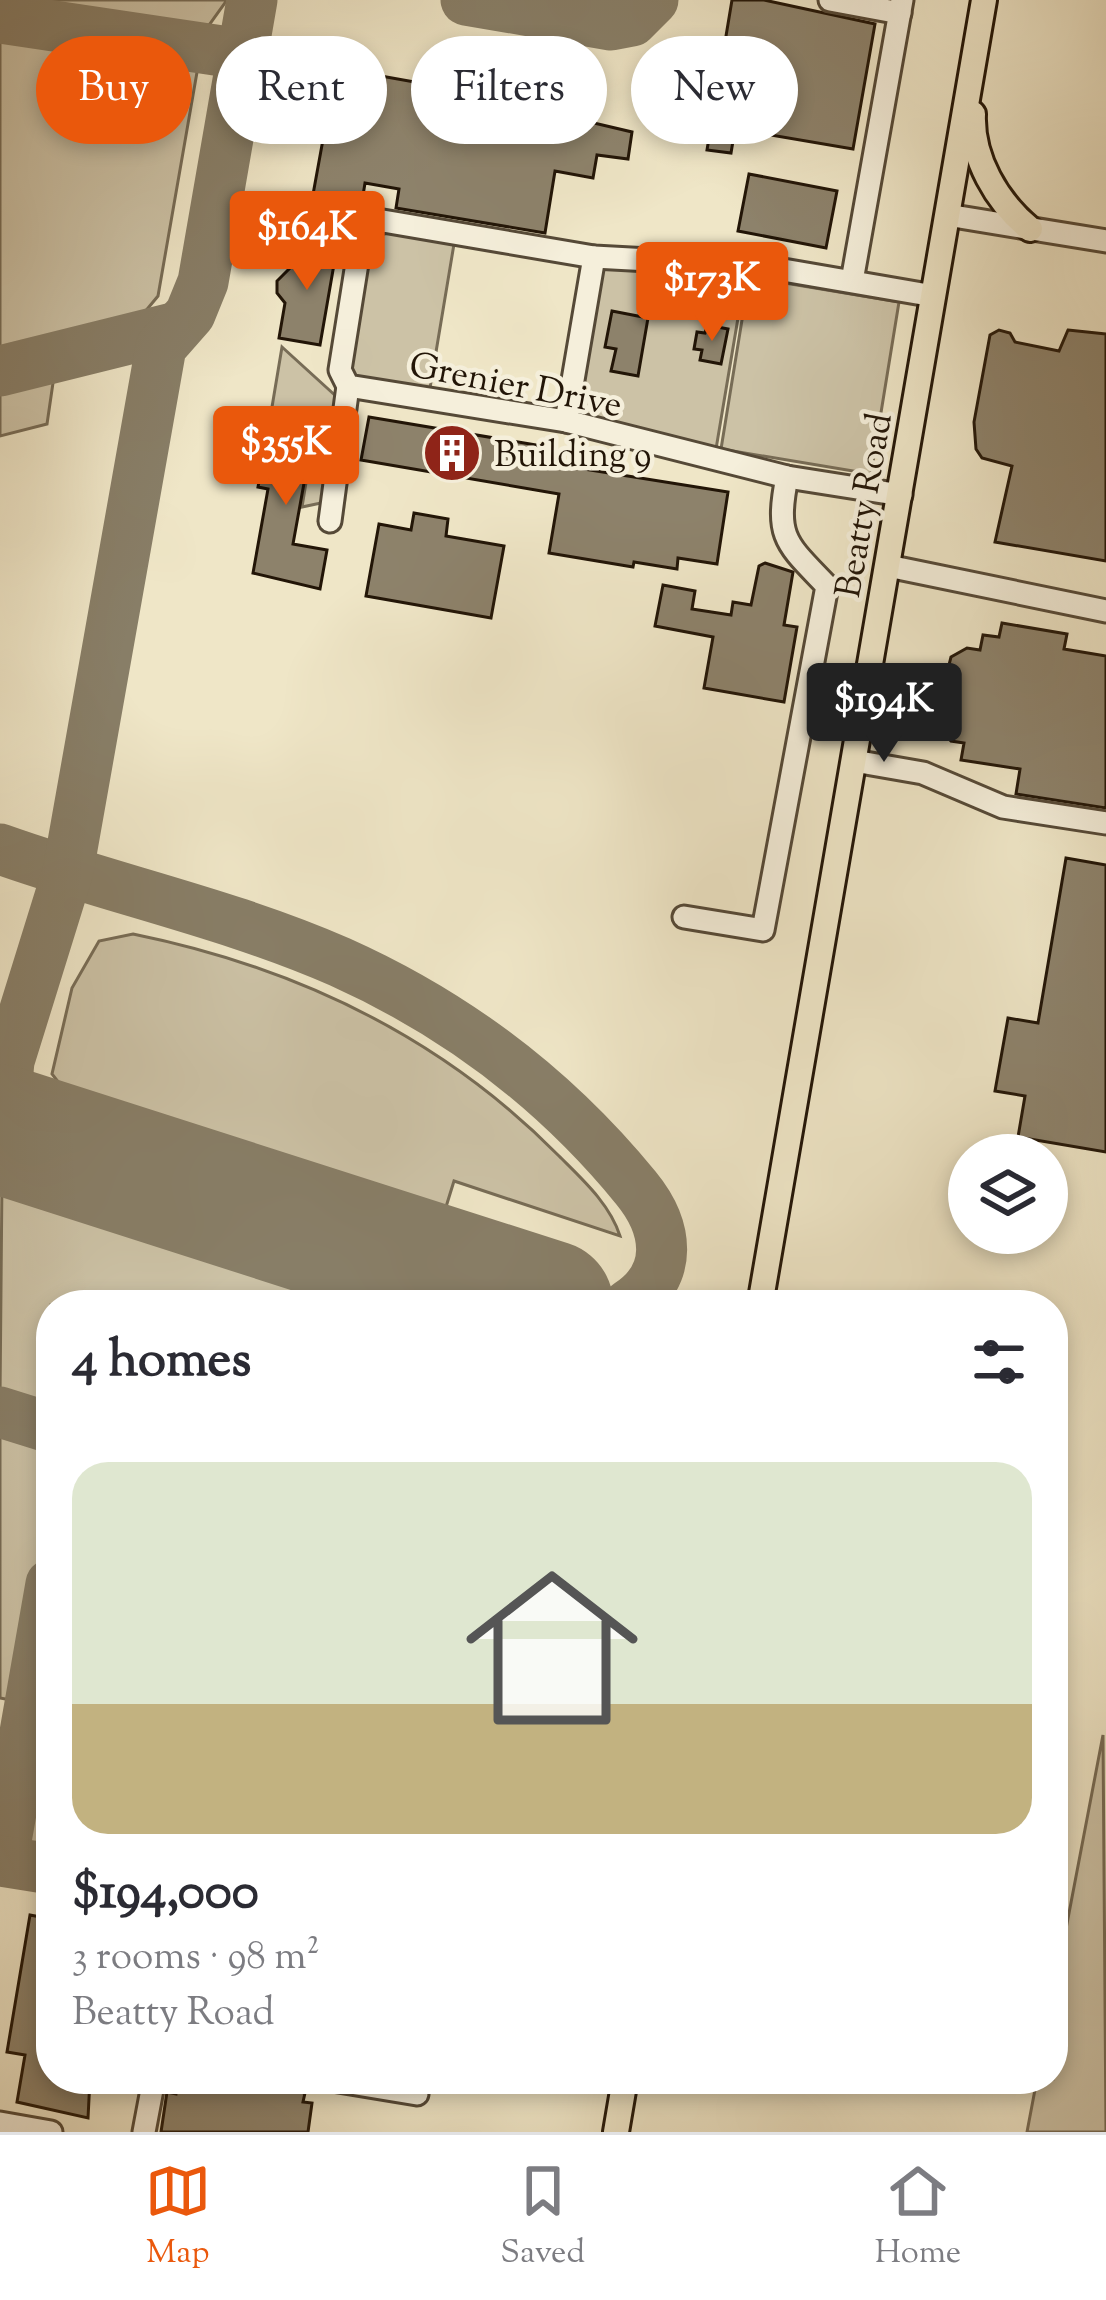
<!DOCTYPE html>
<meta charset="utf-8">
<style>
body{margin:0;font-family:"Sorts Mill Goudy",serif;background:#f2f2f3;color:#2b2b33;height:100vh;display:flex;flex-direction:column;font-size:45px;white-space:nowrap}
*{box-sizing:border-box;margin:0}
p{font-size:39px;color:#7c7c81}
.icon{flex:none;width:66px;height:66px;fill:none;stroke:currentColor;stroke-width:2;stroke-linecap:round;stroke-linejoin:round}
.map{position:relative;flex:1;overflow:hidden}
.side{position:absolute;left:36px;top:1290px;width:1032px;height:804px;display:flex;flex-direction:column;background:#fff;border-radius:48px;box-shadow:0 6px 18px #0003}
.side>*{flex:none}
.banner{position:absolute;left:36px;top:36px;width:1035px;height:108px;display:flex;gap:24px}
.buttons{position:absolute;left:948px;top:1134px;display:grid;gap:24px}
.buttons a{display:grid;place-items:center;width:120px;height:120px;border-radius:50%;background:#fff;box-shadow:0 6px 18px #0003;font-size:60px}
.price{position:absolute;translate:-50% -102px;padding:0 27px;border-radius:12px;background:#ea580c;color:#fff;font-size:39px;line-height:78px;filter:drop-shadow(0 3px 6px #0008)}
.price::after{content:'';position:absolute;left:50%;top:72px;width:36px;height:27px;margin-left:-18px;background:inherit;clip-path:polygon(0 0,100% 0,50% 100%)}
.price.selected{background:#222;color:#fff}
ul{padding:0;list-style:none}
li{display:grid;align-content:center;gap:24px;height:636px;padding:0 36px}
li span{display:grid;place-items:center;height:372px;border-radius:36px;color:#555}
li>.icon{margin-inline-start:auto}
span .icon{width:216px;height:216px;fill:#fffc;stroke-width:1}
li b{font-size:51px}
h2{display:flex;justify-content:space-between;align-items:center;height:144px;padding:0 36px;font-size:51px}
.chip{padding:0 42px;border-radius:54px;background:#fff;box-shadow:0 6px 18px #0003;font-size:42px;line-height:108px}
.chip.selected{background:#ea580c;color:#fff}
.dock{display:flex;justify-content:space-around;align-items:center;height:168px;border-top:3px solid #e1e1e2;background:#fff;font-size:33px;color:#7c7c81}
.dock a{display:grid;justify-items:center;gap:6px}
.dock .selected{color:#ea580c}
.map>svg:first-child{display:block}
.green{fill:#ccc2a6;stroke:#776c56;stroke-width:3}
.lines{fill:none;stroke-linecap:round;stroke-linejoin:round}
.taxiway{stroke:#887e67;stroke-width:51}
.runway{stroke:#887e67;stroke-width:129}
.building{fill:#8d826b;stroke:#221507;stroke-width:3}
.minor-casing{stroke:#554937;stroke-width:27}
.major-casing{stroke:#221507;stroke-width:30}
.minor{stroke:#f5efdb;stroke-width:21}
.major{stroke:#efe6c7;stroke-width:24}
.labels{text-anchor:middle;stroke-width:9;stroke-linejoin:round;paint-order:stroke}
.street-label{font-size:36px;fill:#221507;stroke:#f5efdb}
.poi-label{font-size:36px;fill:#221507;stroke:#f5efdb;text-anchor:start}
</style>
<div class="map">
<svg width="1106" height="2132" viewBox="0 0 1106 2132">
<rect width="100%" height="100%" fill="#efe6c7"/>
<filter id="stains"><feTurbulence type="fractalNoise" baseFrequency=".00167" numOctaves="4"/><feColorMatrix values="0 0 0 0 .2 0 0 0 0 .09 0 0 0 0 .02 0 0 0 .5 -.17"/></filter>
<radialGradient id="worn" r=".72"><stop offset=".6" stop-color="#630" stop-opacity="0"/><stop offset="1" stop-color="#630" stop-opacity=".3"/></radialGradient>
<g class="green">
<path d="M0,0H227L204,32L158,296L139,319L0,351Z"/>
<path d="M306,201L371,212L370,223L354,245L301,236Z"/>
<path d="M383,226L455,238L429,394L352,381L345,368L366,235Z"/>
<path d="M599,261L692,265L690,312L738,318L716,449L572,415Z"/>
<path d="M749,277L899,302L871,474L721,449Z"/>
<path d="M282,347L338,398L321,503L302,507L316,422L271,413Z"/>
<path d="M54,376L47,424L0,436V389Z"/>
<path d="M133,934C295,967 442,1037 559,1156C582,1179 610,1204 620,1236L454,1181L441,1223L76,1105L52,1074L72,988L99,941Z"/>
<path d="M2,1177L401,1305H51V1414L0,1397Z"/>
<path d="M0,1426L51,1445V1503L16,1701L0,1698Z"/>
<path d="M51,1670V1857L33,1854L22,1836Z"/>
<path d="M1103,1735L1106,2132H1027L1037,2079H1053V1997Z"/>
</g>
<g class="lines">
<g class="taxiway">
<path d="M466,0L611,25L632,21L653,0"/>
<path d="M0,18L242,54"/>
<path d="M0,371L177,327"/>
<path d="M0,849C112,889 231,914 340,962C456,1014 556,1090 636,1188C668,1227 675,1275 628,1305"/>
<path d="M218,1199L45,1140L20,1119L7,1083L9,1061L68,871L161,347L190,314L203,282L252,0"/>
<path d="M403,1258L558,1305"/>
<path d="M0,1412L51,1428"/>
<path d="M0,1851L6,1841L51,1584"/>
<path d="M0,1861L51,1869"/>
</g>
<path class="runway" d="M0,1129L549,1305"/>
</g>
<g class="building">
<path d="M732,0H764L875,24L853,149L735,129L731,153L707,150Z"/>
<path d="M336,68L566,109L564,116L632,132L628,159L597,155L593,178L555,171L545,233L396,208L399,189L365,183L361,208L312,200Z"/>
<path d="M749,174L837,191L826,248L738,231Z"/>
<path d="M303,241L337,247L320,345L279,338L285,303L277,293V281L291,267L294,252L301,253Z"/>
<path d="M612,311L648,318L638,376L611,371L616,349L605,347Z"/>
<path d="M707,325L728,329L721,364L700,360L702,350L694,349L697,332L705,333Z"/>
<path d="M1068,330L1106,334V561L995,542L1012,466L982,458L976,449L974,422L990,335L999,330L1010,333L1015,342L1059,351Z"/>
<path d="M369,417L542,446L540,462L728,492L717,564L678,558L677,569L634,562L633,567L549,553L559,494L361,460Z"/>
<path d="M270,420L314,428L293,544L327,550L320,589L253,573L268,489L258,487Z"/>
<path d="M414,513L448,519L446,536L504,546L491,618L366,596L379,524L411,530Z"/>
<path d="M765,563L793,572L784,625L797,627L784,702L704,688L713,637L655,626L663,585L695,591L692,609L731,615L733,602L751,605L759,566Z"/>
<path d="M1002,623L1067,634L1064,649L1106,656V808L1016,794L1020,769L961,760L964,743L951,741L941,730L936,717L951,657L967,648L980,650L983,635L999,637Z"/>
<path d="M1066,858L1106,865V1152L1018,1137L1025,1096L995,1091L1008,1018L1038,1023Z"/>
<path d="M30,1915L51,1919V2079H90L88,2118L17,2102L25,2055L7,2052Z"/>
<path d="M178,2079H218L305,2093L303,2102L312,2103L308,2132H161L167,2092L176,2094Z"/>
</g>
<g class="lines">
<g class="minor-casing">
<g id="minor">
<path d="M830,0L900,13"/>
<path d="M947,215L1106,241"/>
<path d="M852,281L902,0"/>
<path d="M566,421L594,257"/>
<path d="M901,495L787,477L566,421L348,386L340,370L362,232L383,221L594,257L760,266L934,296"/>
<path d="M330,521L348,386"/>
<path d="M888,566L1106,611"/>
<path d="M854,761L923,773L1003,807L1106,823"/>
<path d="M684,917L763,930L827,586C786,543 775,538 787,477"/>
<path d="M326,2079L417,2094"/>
<path d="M0,2123L51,2132"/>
<path d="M144,2132L154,2079"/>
</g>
</g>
<g class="major-casing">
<g id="major">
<path d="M973,114C971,158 997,202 1030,229"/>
<path d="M760,1305L984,0"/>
<path d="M616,2132L625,2079"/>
</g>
</g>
<use href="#minor" class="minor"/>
<use href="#major" class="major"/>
</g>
<defs>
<g id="building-disc" transform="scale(3)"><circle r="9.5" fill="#8f2418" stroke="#f5efdb"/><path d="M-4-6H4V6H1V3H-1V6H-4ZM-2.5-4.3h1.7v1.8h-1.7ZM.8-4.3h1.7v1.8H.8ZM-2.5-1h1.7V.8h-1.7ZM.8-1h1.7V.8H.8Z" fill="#fff"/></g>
</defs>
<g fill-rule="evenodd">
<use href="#building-disc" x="452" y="453"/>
</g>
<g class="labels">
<g class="street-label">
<text transform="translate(516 383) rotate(11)" y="13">Grenier Drive</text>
<text transform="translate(862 505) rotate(-80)" y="13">Beatty Road</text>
</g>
<g class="poi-label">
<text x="494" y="466">Building 9</text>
</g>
</g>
<rect width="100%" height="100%" filter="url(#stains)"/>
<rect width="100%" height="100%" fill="url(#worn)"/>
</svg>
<div class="buttons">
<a><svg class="icon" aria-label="layers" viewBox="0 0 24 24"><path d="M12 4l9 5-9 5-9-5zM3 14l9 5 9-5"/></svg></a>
</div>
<b class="price" style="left:307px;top:293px">$164K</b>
<b class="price" style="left:712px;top:344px">$173K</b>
<b class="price" style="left:286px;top:508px">$355K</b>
<b class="price selected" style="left:884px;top:765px">$194K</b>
<div class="banner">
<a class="chip selected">Buy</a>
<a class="chip">Rent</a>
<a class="chip">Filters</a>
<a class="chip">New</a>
</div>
<section class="side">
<h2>4 homes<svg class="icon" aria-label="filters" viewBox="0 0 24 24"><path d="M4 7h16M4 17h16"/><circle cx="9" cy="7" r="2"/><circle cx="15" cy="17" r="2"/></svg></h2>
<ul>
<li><span style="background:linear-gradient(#dfe7d0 65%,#c2b280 0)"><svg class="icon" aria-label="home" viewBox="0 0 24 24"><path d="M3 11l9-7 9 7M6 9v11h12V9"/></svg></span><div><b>$194,000</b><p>3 rooms · 98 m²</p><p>Beatty Road</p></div></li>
</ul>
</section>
</div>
<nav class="dock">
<a class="selected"><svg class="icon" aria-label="map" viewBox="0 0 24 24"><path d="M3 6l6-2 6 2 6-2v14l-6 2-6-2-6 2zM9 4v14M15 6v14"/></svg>Map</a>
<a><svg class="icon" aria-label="saved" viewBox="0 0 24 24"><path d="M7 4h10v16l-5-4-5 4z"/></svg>Saved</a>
<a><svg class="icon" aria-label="home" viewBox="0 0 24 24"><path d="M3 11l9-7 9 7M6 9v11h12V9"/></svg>Home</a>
</nav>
